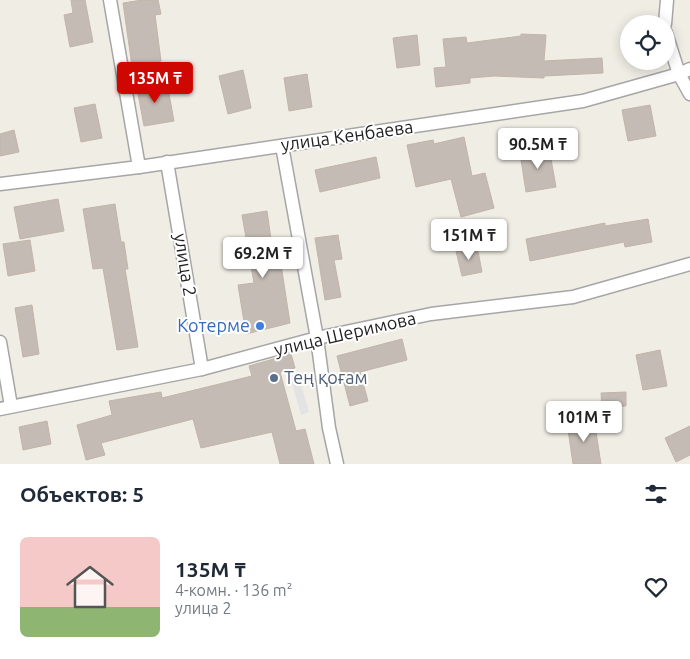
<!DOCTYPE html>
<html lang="ru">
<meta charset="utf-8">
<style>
body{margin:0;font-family:Ubuntu,sans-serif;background:#f2f2f3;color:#1f2937;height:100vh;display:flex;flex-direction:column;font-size:19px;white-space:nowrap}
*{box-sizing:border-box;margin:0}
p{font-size:16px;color:#747a83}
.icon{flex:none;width:28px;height:28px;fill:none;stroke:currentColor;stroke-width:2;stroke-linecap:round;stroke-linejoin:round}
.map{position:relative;height:464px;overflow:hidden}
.panel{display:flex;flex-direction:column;background:#fff;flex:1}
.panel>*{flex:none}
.fabs{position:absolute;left:620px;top:15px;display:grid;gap:10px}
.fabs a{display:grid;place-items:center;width:55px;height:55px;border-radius:50%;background:#fff;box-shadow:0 2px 12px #0003;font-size:25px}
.price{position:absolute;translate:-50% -42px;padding:0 11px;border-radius:5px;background:#fff;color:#222;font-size:16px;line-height:32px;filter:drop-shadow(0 1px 2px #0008)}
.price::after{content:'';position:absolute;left:50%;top:30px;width:15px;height:11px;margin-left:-8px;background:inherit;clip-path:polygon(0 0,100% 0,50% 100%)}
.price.on{background:#ce0800;color:#fff}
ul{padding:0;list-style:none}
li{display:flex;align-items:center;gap:15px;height:125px;padding:0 20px}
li+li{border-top:1px solid #e0e1e3}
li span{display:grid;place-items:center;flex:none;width:140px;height:100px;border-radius:8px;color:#555}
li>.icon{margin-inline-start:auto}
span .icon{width:60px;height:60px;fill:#fffc;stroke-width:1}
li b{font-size:21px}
h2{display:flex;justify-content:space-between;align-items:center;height:60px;padding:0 20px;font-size:21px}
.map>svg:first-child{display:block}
.parking{fill:#e3e3e3}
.building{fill:#c4bcb4;stroke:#c2b4a7}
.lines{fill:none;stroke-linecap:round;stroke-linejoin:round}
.street-casing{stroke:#a6a6a6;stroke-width:15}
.street{stroke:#fff;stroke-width:12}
.shop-dot{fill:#3f7fe0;stroke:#fff;stroke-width:2}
.service-dot{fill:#5c6f8a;stroke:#fff;stroke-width:2}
.labels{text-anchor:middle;stroke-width:4;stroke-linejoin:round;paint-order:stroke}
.street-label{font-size:18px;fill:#1f1f1f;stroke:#fff}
.shop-label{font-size:18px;fill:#366cbe;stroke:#fff;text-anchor:end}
.service-label{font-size:18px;fill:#4e5e75;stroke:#fff;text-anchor:start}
</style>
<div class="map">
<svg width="690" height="464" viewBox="0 0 690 464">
<rect width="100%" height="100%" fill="#f0ede5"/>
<path class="parking" d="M298,374L309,412L301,415L290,376Z"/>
<g class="building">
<path d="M71,0H85L93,42L70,47L64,15L73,13Z"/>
<path d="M142,0H158L161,14L155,15L161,61L132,66L123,3Z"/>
<path d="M521,34L546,35L544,61L602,58L603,73L544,76V78L494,76L470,78V83L436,87L434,68L446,67L443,39L466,37L467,43L521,36Z"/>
<path d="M417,35L420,65L397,68L393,38Z"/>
<path d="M243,70L251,108L228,114L219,76Z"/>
<path d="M307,74L312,107L289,111L284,78Z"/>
<path d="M167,83L174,121L144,126L137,88Z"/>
<path d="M95,104L102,138L81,142L74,108Z"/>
<path d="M650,105L656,136L628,141L622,110Z"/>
<path d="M14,130L19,152L0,156V134Z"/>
<path d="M464,137L472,176L485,173L494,208L461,217L451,179L416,187L407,145L433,140L434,144Z"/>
<path d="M549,148L556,187L526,192L520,153Z"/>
<path d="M376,157L380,178L320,192L315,170Z"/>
<path d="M58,199L64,231L20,239L14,207Z"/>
<path d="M115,204L121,242H124L128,269H125L138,347L117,350L103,268L93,269L83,209Z"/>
<path d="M267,211L272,246L278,245L290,323L246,334L238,285L254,283L242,215Z"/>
<path d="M648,219L652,242L625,247L624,242L530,261L526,239L605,223V226Z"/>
<path d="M338,235L342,259L334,260L341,297L325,300L315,238Z"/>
<path d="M30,240L35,271L8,276L3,244Z"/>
<path d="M477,246L482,272L462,276L456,251Z"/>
<path d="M32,305L39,354L23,357L15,308Z"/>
<path d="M402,339L407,360L360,372L368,401L350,406L337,356Z"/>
<path d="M660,350L667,386L643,390L636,355Z"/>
<path d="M291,354L295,368L280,372L296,431L305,429L314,464H280L272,432L201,448L193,419L101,443L105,455L86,460L77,425L112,415L109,401L161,392L162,398L252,376L249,366Z"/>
<path d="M626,392V406L602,407L601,393Z"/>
<path d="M594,419L601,464H573L567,423Z"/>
<path d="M47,421L51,444L23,450L19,427Z"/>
<path d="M690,426V455L676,462L665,438Z"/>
</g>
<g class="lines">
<g class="street-casing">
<g id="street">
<path d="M110,0L139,167"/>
<path d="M665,24L667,0"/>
<path d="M666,33L679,74L690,94"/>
<path d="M282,146L317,338L329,428L337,464"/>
<path d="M167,162L202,369"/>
<path d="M0,184L139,167L583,101L679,74L690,69"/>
<path d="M0,342L11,406"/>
<path d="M0,409L202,369L317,338L431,314L573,297L690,264"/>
</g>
</g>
<use href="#street" class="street"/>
</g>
<circle class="shop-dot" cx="260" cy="326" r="5"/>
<circle class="service-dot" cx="274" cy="378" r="5"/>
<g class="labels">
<g class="street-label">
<text transform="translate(347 136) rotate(-8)" y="6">улица Кенбаева</text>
<text transform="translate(185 265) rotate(81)" y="6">улица 2</text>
<text transform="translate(345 334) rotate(-13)" y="6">улица Шеримова</text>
</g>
<g class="shop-label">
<text x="250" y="332">Котерме</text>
</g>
<g class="service-label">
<text x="284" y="384">Тең қоғам</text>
</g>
</g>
</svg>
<div class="fabs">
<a><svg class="icon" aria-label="locate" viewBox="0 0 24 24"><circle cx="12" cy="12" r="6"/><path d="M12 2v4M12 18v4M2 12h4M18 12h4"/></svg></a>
</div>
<b class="price on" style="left:155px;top:104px">135M ₸</b>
<b class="price" style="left:538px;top:170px">90.5M ₸</b>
<b class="price" style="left:469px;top:261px">151M ₸</b>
<b class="price" style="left:263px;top:279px">69.2M ₸</b>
<b class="price" style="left:584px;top:443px">101M ₸</b>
</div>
<section class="panel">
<h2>Объектов: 5<svg class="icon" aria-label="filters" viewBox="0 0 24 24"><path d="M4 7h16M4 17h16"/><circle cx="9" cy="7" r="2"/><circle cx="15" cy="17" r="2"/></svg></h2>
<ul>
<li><span style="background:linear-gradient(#f6c9c9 70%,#8fb573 0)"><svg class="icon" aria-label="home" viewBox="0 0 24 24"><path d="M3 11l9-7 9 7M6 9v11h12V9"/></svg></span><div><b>135M ₸</b><p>4-комн. · 136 m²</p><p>улица 2</p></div><svg class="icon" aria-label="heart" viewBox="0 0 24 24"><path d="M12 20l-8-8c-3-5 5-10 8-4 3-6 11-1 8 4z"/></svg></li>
</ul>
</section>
